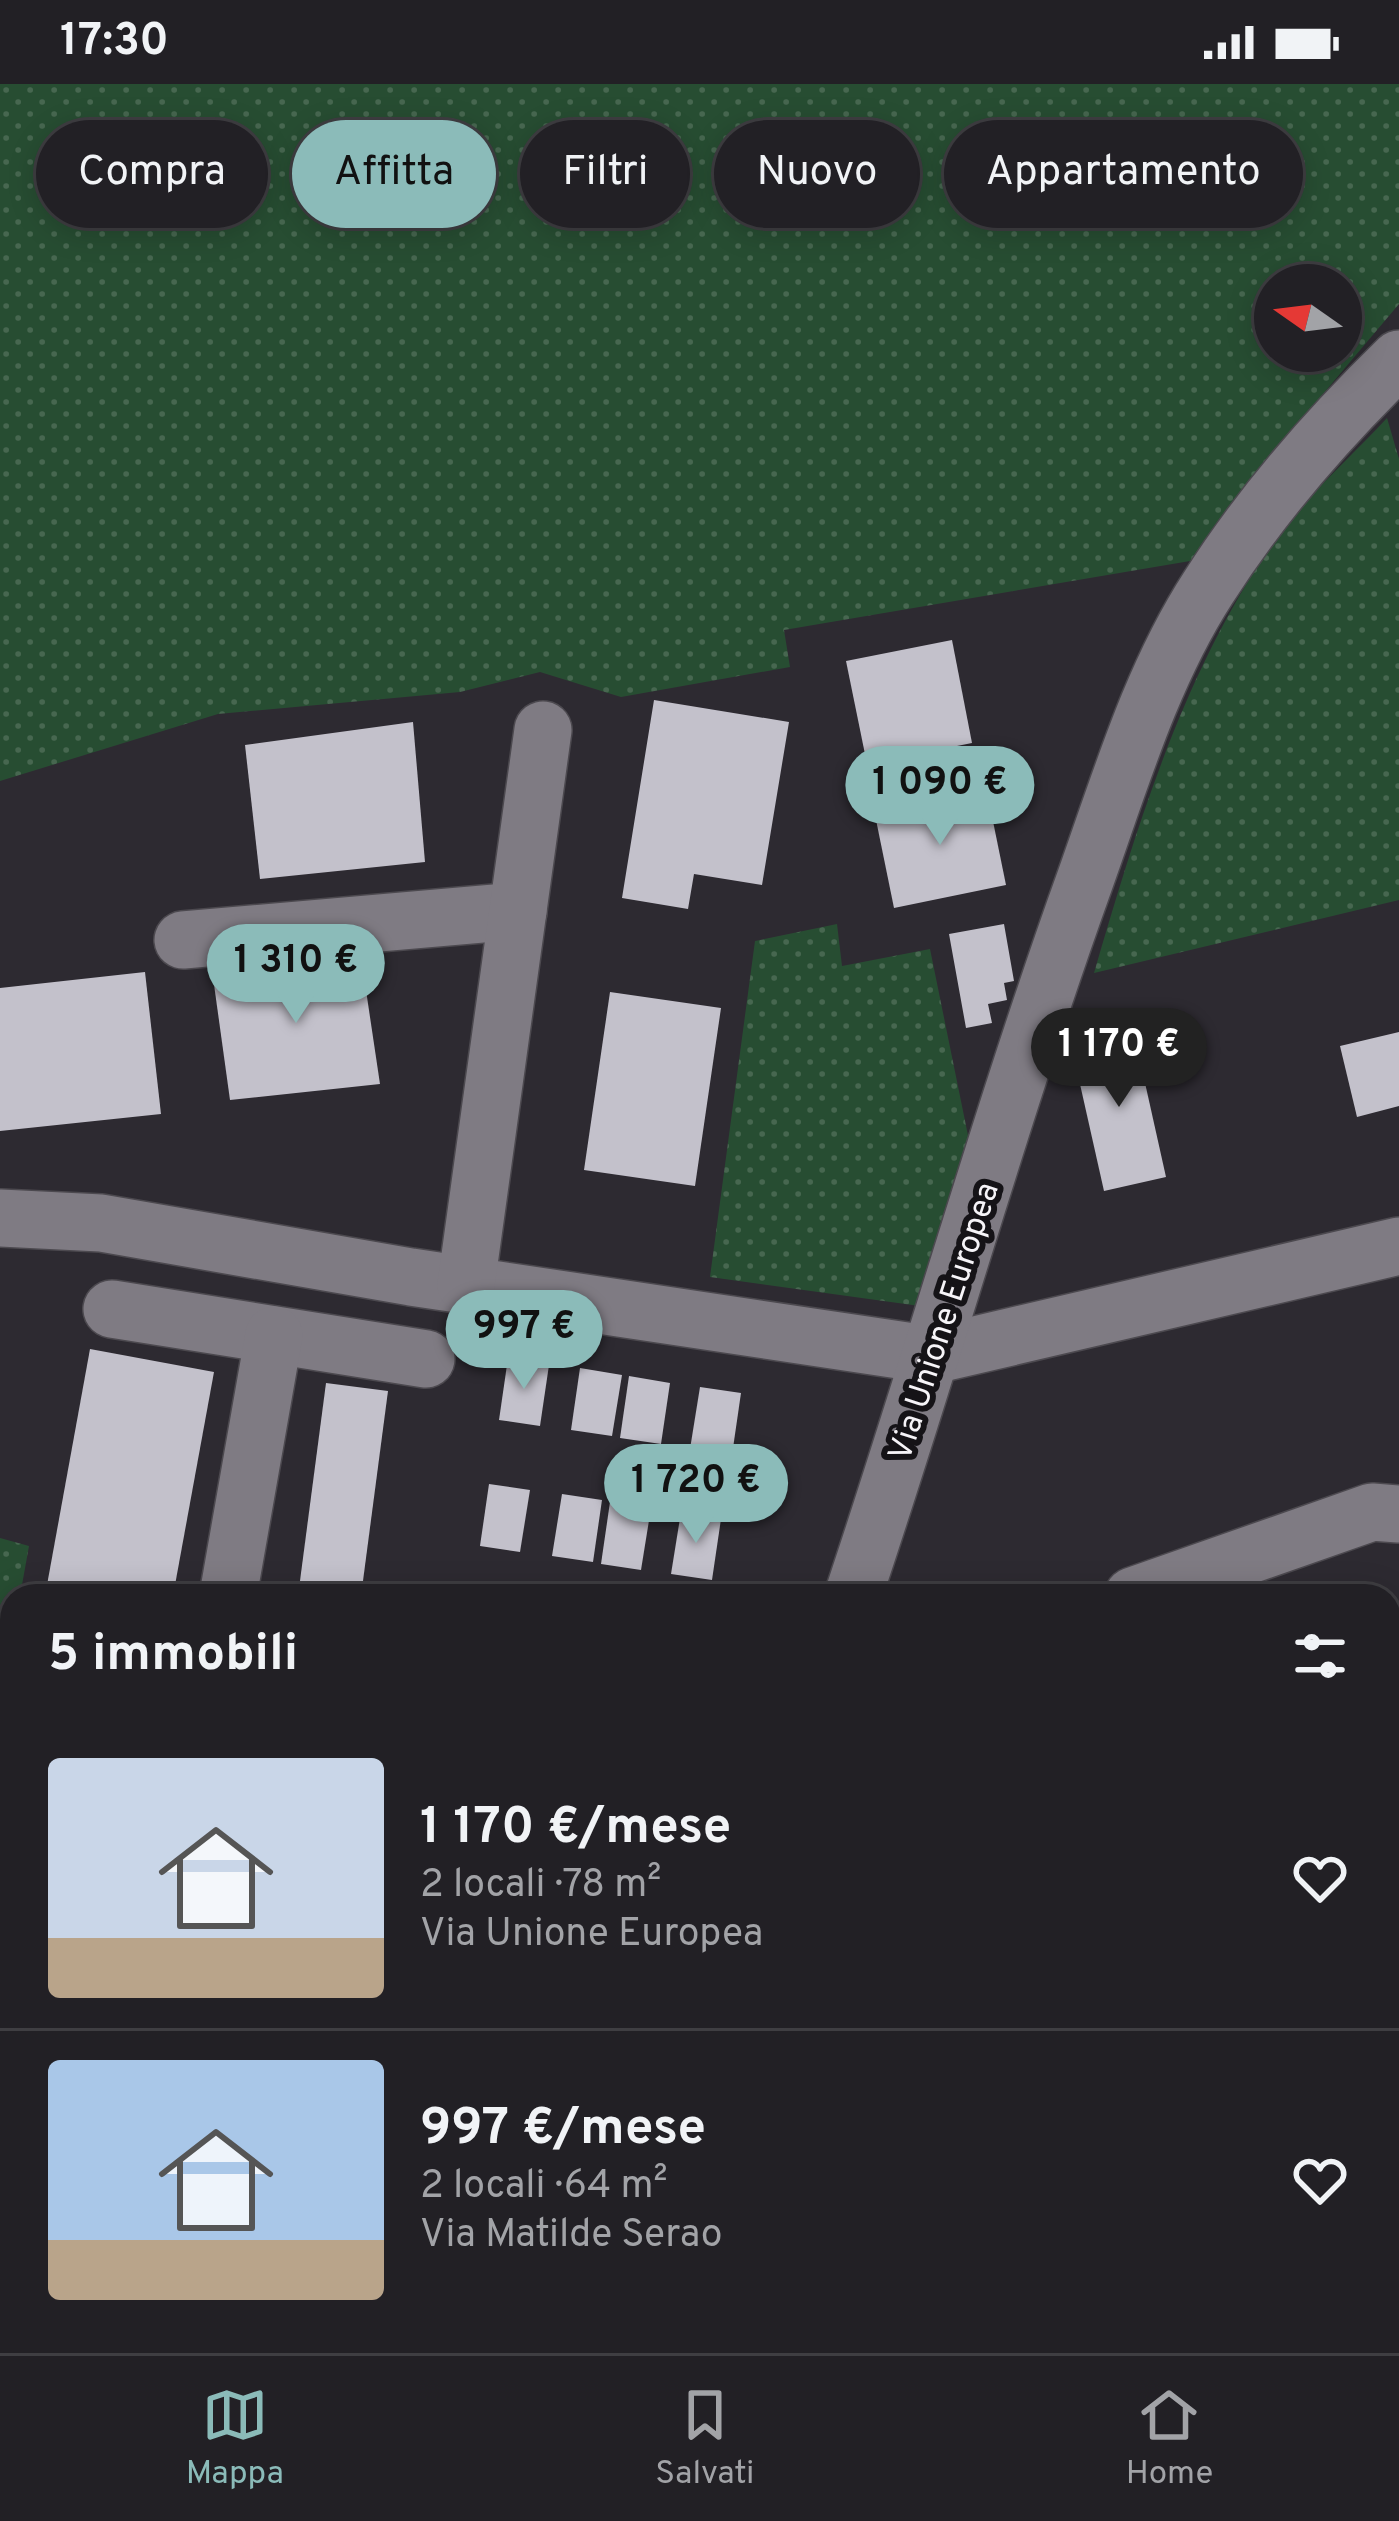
<!DOCTYPE html>
<html lang="it">
<meta charset="utf-8">
<style>
body{margin:0;font-family:Overpass,sans-serif;background:#2e2d32;color:#f1f3f6;height:100vh;display:flex;flex-direction:column;font-size:45px;white-space:nowrap}
*{box-sizing:border-box;margin:0}
p{font-size:39px;color:#a2a3a7}
.icon{flex:none;width:66px;height:66px;fill:none;stroke:currentColor;stroke-width:2;stroke-linecap:round;stroke-linejoin:round}
.map{position:relative;flex:1;overflow:hidden}
.panel{position:absolute;left:0px;top:1500px;width:1401px;height:771px;display:flex;flex-direction:column;background:#222025;border-radius:36px 36px 0 0;box-shadow:0 6px 30px #0003,0 0 0 3px #3f3e42}
.panel>*{flex:none}
.hud{position:absolute;left:36px;top:36px;width:1329px;height:108px;display:flex;gap:24px}
.needle{width:78px;rotate:284deg}
.tools{position:absolute;left:1254px;top:180px;display:grid;gap:24px}
.tools a{display:grid;place-items:center;width:108px;height:108px;border-radius:50%;background:#222025;box-shadow:0 6px 30px #0003,0 0 0 3px #3f3e42;font-size:60px}
.price{position:absolute;translate:-50% -102px;padding:0 27px;border-radius:42px;background:#8bbbb9;color:#111;font-size:39px;line-height:78px;filter:drop-shadow(0 3px 6px #0008)}
.price::after{content:'';position:absolute;left:50%;top:72px;width:36px;height:27px;margin-left:-18px;background:inherit;clip-path:polygon(0 0,100% 0,50% 100%)}
.price.active{background:#222;color:#fff}
ul{padding:0;list-style:none}
li{display:flex;align-items:center;gap:36px;height:300px;padding:0 48px}
li+li{border-top:3px solid #3f3e42}
li span{display:grid;place-items:center;flex:none;width:336px;height:240px;border-radius:12px;color:#555}
li>.icon{margin-inline-start:auto}
span .icon{width:144px;height:144px;fill:#fffc;stroke-width:1}
li b{font-size:51px}
h2{display:flex;justify-content:space-between;align-items:center;height:144px;padding:0 48px;font-size:51px}
.chip{padding:0 42px;border-radius:54px;background:#222025;box-shadow:0 6px 30px #0003,0 0 0 3px #3f3e42;font-size:42px;line-height:108px}
.chip.active{background:#8bbbb9;color:#111}
.status{display:flex;justify-content:space-between;align-items:center;height:84px;padding:0 60px;background:#222025;direction:ltr}
.status svg{height:33px;fill:currentColor}
.tab-bar{display:flex;justify-content:space-around;align-items:center;height:168px;border-top:3px solid #3f3e42;background:#222025;font-size:33px;color:#a2a3a7}
.tab-bar a{display:grid;justify-items:center;gap:6px}
.tab-bar .active{color:#8bbbb9}
.map>svg:first-child{display:block}
.grass{fill:url(#grass-dots);fill-rule:evenodd}
.building{fill:#c3c1cb}
.lines{fill:none;stroke-linecap:round;stroke-linejoin:round}
.minor-casing{stroke:#4c494f;stroke-width:60}
.minor{stroke:#7f7b83;stroke-width:57}
.labels{text-anchor:middle;stroke-width:12;stroke-linejoin:round;paint-order:stroke}
.street-label{font-size:33px;fill:#f6f4f8;stroke:#151317}
</style>
<div class="status"><b>17:30</b><svg viewBox="0 0 49 12"><path d="M0 12V9h3v3zM5 12V6h3v6zM10 12V3h3v9zM15 12V0h3v12zM26 1h20v11H26zM47 4h2v5h-2z"/></svg></div>
<div class="map">
<svg width="1399" height="2269" viewBox="0 0 1399 2269">
<defs>
<pattern id="grass-dots" width="8" height="8" patternUnits="userSpaceOnUse" patternTransform="scale(3)"><rect width="8" height="8" fill="#274d32"/><path d="M2 2h.1M6 6h.1" fill="none" stroke="#476750" stroke-width="1.8" stroke-linecap="round"/></pattern>
</defs>
<rect width="100%" height="100%" fill="#2d2a31"/>
<g class="grass">
<path d="M0,0H1399V220L1274,368L1196,476L784,546L790,583L621,613L540,588L460,608L218,630L0,697ZM1275,201H1341V267H1275Z"/>
<path d="M1387,334L1399,375V816L1094,889C1138,738 1184,587 1275,456C1306,412 1351,373 1387,334Z"/>
<path d="M837,840L842,882L930,865L973,1076L927,1223L710,1193L755,857Z"/>
<path d="M0,1454L29,1462L20,1512H12V1560L0,1628Z"/>
<path d="M1389,1884L1399,1885V2269H1139L1142,2259H1389Z"/>
<path d="M0,1954L12,1957V2204L1,2269L0,2061L8,2012L0,2010Z"/>
</g>
<g class="building">
<path d="M952,556L972,659L867,680L846,577Z"/>
<path d="M654,616L789,638L762,801L694,790L688,825L622,814Z"/>
<path d="M413,638L425,778L260,795L245,661Z"/>
<path d="M986,703L1006,801L894,824L874,726Z"/>
<path d="M1004,840L1014,897L1004,899L1007,916L988,920L992,939L966,944L949,850Z"/>
<path d="M360,866L380,1000L230,1016L212,886Z"/>
<path d="M145,888L161,1030L0,1047V904Z"/>
<path d="M610,908L721,924L695,1102L584,1086Z"/>
<path d="M1133,945L1166,1093L1104,1107L1071,960Z"/>
<path d="M1399,948V1022L1357,1033L1340,962Z"/>
<path d="M90,1265L214,1288L173,1512H45Z"/>
<path d="M508,1274L549,1281L540,1342L499,1336Z"/>
<path d="M580,1284L622,1291L612,1352L571,1346Z"/>
<path d="M629,1292L670,1299L661,1360L620,1354Z"/>
<path d="M326,1299L388,1307L361,1512H298Z"/>
<path d="M700,1303L741,1309L732,1371L690,1365Z"/>
<path d="M489,1400L530,1406L520,1468L480,1462Z"/>
<path d="M562,1410L602,1416L593,1478L552,1472Z"/>
<path d="M610,1418L651,1424L641,1486L601,1480Z"/>
<path d="M681,1428L721,1435L712,1496L671,1490Z"/>
<path d="M1389,1638L1399,1640V1718L1389,1716Z"/>
<path d="M0,1762L12,1766V1847L0,1843Z"/>
<path d="M39,2259H160L158,2269H37Z"/>
<path d="M355,2259H454L452,2269H356Z"/>
<path d="M513,2259H604L599,2269H512Z"/>
<path d="M1052,2259H1121L1118,2269H1049Z"/>
</g>
<g class="lines">
<g class="minor-casing">
<g id="minor">
<path d="M183,856L518,827"/>
<path d="M0,1134L101,1139L411,1193L933,1271L1399,1162"/>
<path d="M466,1201L543,646"/>
<path d="M112,1225L426,1275"/>
<path d="M228,1512L274,1251"/>
<path d="M853,1512C933,1274 1000,1032 1085,796C1120,698 1151,592 1208,504C1262,419 1327,345 1399,275"/>
<path d="M1133,1512L1372,1428L1399,1430"/>
<path d="M0,1736L12,1739"/>
<path d="M1389,1863L1399,1864"/>
<path d="M229,2269L230,2259"/>
<path d="M485,2269L487,2259"/>
<path d="M668,2269L670,2259"/>
<path d="M717,2269L718,2259"/>
</g>
</g>
<use href="#minor" class="minor"/>
</g>
<g class="labels">
<g class="street-label">
<text transform="translate(942 1237) rotate(-72)" y="12">Via Unione Europea</text>
</g>
</g>
</svg>
<div class="tools">
<a><svg class="needle" viewBox="-14 -14 28 28"><path d="M0-13l5 13h-10z" fill="#e53935"/><path d="M0 13l5-13h-10z" fill="#a2a3a7"/></svg></a>
</div>
<b class="price" style="left:940px;top:764px">1 090 €</b>
<b class="price" style="left:296px;top:942px">1 310 €</b>
<b class="price active" style="left:1119px;top:1026px">1 170 €</b>
<b class="price" style="left:524px;top:1308px">997 €</b>
<b class="price" style="left:696px;top:1462px">1 720 €</b>
<div class="hud">
<a class="chip">Compra</a>
<a class="chip active">Affitta</a>
<a class="chip">Filtri</a>
<a class="chip">Nuovo</a>
<a class="chip">Appartamento</a>
</div>
<section class="panel">
<h2>5 immobili<svg class="icon" aria-label="filters" viewBox="0 0 24 24"><path d="M4 7h16M4 17h16"/><circle cx="9" cy="7" r="2"/><circle cx="15" cy="17" r="2"/></svg></h2>
<ul>
<li><span style="background:linear-gradient(#c9d6e8 75%,#b9a48a 0)"><svg class="icon" aria-label="home" viewBox="0 0 24 24"><path d="M3 11l9-7 9 7M6 9v11h12V9"/></svg></span><div><b>1 170 €/mese</b><p>2 locali · 78 m²</p><p>Via Unione Europea</p></div><svg class="icon" aria-label="heart" viewBox="0 0 24 24"><path d="M12 20l-8-8c-3-5 5-10 8-4 3-6 11-1 8 4z"/></svg></li>
<li><span style="background:linear-gradient(#a9c7e8 75%,#b9a48a 0)"><svg class="icon" aria-label="home" viewBox="0 0 24 24"><path d="M3 11l9-7 9 7M6 9v11h12V9"/></svg></span><div><b>997 €/mese</b><p>2 locali · 64 m²</p><p>Via Matilde Serao</p></div><svg class="icon" aria-label="heart" viewBox="0 0 24 24"><path d="M12 20l-8-8c-3-5 5-10 8-4 3-6 11-1 8 4z"/></svg></li>
</ul>
</section>
</div>
<nav class="tab-bar">
<a class="active"><svg class="icon" aria-label="map" viewBox="0 0 24 24"><path d="M3 6l6-2 6 2 6-2v14l-6 2-6-2-6 2zM9 4v14M15 6v14"/></svg>Mappa</a>
<a><svg class="icon" aria-label="saved" viewBox="0 0 24 24"><path d="M7 4h10v16l-5-4-5 4z"/></svg>Salvati</a>
<a><svg class="icon" aria-label="home" viewBox="0 0 24 24"><path d="M3 11l9-7 9 7M6 9v11h12V9"/></svg>Home</a>
</nav>
